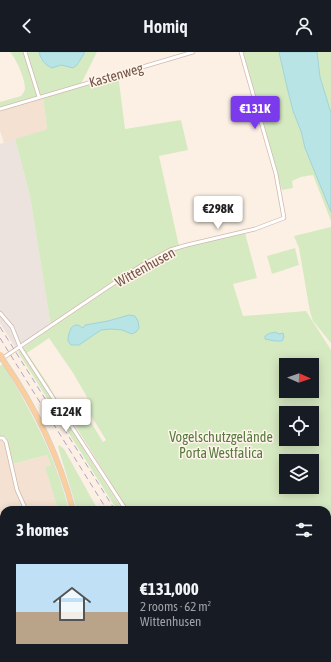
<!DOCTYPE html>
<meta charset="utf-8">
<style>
body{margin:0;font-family:"Asap Condensed",sans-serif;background:#242831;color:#f1f3f6;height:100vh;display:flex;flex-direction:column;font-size:15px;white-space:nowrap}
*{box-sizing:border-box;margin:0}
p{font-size:13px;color:#9ea1a6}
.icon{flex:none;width:22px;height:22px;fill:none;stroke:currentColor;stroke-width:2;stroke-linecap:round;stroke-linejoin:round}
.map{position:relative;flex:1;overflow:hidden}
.drawer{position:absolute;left:0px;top:454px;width:331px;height:156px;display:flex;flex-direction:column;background:#171b24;border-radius:12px 12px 0 0;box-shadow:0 2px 10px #0003}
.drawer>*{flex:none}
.needle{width:26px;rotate:92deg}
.buttons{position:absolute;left:279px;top:306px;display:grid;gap:8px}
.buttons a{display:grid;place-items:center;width:40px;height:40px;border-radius:0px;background:#171b24;box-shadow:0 2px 10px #0003;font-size:20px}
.price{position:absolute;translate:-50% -34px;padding:0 9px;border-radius:4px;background:#fff;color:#222;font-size:13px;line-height:26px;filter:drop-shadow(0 1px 2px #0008)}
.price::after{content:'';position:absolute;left:50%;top:24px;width:12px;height:9px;margin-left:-6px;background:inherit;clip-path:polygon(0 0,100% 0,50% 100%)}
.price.on{background:#7c3aed;color:#fff}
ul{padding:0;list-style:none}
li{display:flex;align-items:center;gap:12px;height:100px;padding:0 16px}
li span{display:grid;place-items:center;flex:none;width:112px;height:80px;border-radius:0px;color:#555}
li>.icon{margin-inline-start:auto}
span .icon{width:48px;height:48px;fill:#fffc;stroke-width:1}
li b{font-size:17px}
h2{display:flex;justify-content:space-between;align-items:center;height:48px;padding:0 16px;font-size:17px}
header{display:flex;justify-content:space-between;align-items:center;height:52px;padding:0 16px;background:#171b24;font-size:18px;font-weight:600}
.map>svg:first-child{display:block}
.residential{fill:#f4e1d2}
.commercial{fill:#fcdfd8}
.industrial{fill:#ece3de}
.green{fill:#d6eac2;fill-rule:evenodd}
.water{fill:#b8e4e6;stroke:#9fd4d7}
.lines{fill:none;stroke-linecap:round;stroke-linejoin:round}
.minor-casing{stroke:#d0b9ad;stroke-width:4.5}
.tertiary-casing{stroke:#d0b9ad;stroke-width:5}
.primary-casing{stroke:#d8cfcc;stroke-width:6}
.minor{stroke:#fff;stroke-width:3}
.tertiary{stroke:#fff;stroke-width:3.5}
.primary{stroke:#fbce9c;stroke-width:4.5}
.rail{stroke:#b2a2c6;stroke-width:1;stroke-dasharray:6 4;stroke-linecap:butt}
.primary-bridge-casing{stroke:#d8cfcc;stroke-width:6;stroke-linecap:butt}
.primary-bridge{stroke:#fbce9c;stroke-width:4.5}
.labels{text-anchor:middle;stroke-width:3;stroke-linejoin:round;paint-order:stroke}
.street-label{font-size:14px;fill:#75554a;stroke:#fff5ea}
.park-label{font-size:14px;fill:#587a42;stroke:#fff5ea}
</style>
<header><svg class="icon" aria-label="back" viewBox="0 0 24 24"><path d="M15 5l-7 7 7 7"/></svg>Homiq<svg class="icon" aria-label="person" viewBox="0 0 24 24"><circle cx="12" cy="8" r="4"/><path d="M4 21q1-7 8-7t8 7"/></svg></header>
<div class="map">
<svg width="331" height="610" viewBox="0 0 331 610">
<rect width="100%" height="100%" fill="#fcf0e4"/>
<g class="residential">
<path d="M43,43L47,77L4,91L0,79V56Z"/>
<path d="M0,386L6,391L10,413L47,403L51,413L45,415L58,458H4V506L0,488Z"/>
<path d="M7,606H106L107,610H11Z"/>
</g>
<path class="commercial" d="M126,606H194L196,610H128Z"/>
<path class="industrial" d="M15,87L30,144L51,275L18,300L0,271V92Z"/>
<g class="green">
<path d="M10,0H39L41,8L68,15L77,13L85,0H97L81,32L118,22L125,77L181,68L188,98L159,104L179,194L244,177L257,226L233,232L243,264L306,259L331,298V514H327V458H128L71,367L84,359L103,390L106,388L87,357L88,355L87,345L73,321L49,286L27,301L48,332L88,404L123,458H117L18,300L51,275L30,144L15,87L47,77L43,44L0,56V50L21,44C23,41 25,39 25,36C25,27 16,6 10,0ZM286,313H312V339H286ZM286,361H312V387H286ZM286,409H312V435H286Z"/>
<path d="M243,0H279L286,31L293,59L301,79L305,96L331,160V169L313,123L301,125L292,129L293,136L282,138Z"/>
<path d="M317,0H331V61L320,25Z"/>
<path d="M331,175V291L313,269L310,260L299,196L294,184Z"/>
<path d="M295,196L299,213L272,222L267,204Z"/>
<path d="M3,312C32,361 55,402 69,458H58L45,415L51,413L47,403L13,412L6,385L0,384V314Z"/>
<path d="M59,393L64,397L98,458H77L58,395Z"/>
<path d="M0,488L4,506V557L0,558Z"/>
<path d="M327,517H331V610H224L221,606H327Z"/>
</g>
<g class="water">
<path d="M39,0H85L77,13L73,16L61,13L52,16C44,12 41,8 39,0Z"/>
<path d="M279,0H317L320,25L331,61V160L305,96L301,79L293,59L286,31Z"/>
<path d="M129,263L135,264L138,269L139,276L136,280L132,282L122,278L111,277L101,278L79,293H71L68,289C68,284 70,272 77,273C79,273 81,275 83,276L85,273L108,269Z"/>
<path d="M275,280L279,282L283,281L284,285L282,289H275L265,287V284L270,281H272Z"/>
<path d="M327,468L331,469V498L327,496Z"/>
<path d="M240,606H281L263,610H242Z"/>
</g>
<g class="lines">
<g class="minor-casing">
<g id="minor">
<path d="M25,0L39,45"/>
<path d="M0,57L193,0"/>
<path d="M0,261L12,275L20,295L126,458"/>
<path d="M0,308L120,227L144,212L170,198L187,193L255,177L284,166L276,122L241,0"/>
<path d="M0,386H3L6,390L17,438L26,458"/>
<path d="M0,479L4,498"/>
<path d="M48,606L50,610"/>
<path d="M82,606L83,610"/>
<path d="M192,606L195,610"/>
<path d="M220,606L222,610"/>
</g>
</g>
<g class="tertiary-casing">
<g id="tertiary">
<path d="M0,595L4,598"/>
<path d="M11,606L15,610"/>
</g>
</g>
<g class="primary-casing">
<g id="primary">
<path d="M5,311C36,356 59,405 73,458"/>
<path d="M120,606L122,610"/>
</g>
</g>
<use href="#minor" class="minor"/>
<use href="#tertiary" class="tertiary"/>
<use href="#primary" class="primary"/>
<g class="rail">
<path d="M0,275L115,458"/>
<path d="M0,286L107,458"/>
<path d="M202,606L205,610"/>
</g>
<g class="primary-bridge-casing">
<path id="primary-bridge" d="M0,302L5,311"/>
</g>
<use href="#primary-bridge" class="primary-bridge"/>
</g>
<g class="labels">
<g class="street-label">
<text transform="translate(116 23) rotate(-16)" y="5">Kastenweg</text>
<text transform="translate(145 215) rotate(-29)" y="5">Wittenhusen</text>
</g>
<g class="park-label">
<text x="221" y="390">Vogelschutzgelände<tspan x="221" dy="16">Porta Westfalica</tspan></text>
</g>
</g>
</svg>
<div class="buttons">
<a><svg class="needle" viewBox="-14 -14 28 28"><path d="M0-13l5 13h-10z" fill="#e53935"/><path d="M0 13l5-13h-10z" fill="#9ea1a6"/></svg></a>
<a><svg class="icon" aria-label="locate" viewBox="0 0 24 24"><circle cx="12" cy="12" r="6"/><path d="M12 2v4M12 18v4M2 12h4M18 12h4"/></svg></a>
<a><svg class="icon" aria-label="layers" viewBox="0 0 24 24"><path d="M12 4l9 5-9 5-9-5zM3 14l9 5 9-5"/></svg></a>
</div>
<b class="price on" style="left:255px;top:78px">€131K</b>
<b class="price" style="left:218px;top:178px">€298K</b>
<b class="price" style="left:66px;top:381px">€124K</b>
<section class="drawer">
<h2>3 homes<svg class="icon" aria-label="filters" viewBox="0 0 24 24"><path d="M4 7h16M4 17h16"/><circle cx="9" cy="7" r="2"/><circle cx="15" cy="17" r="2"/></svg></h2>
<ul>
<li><span style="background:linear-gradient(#bfe0f5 60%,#b9a48a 0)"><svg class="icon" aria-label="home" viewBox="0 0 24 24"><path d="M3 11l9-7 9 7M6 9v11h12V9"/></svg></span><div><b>€131,000</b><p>2 rooms · 62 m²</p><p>Wittenhusen</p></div></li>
</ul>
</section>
</div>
